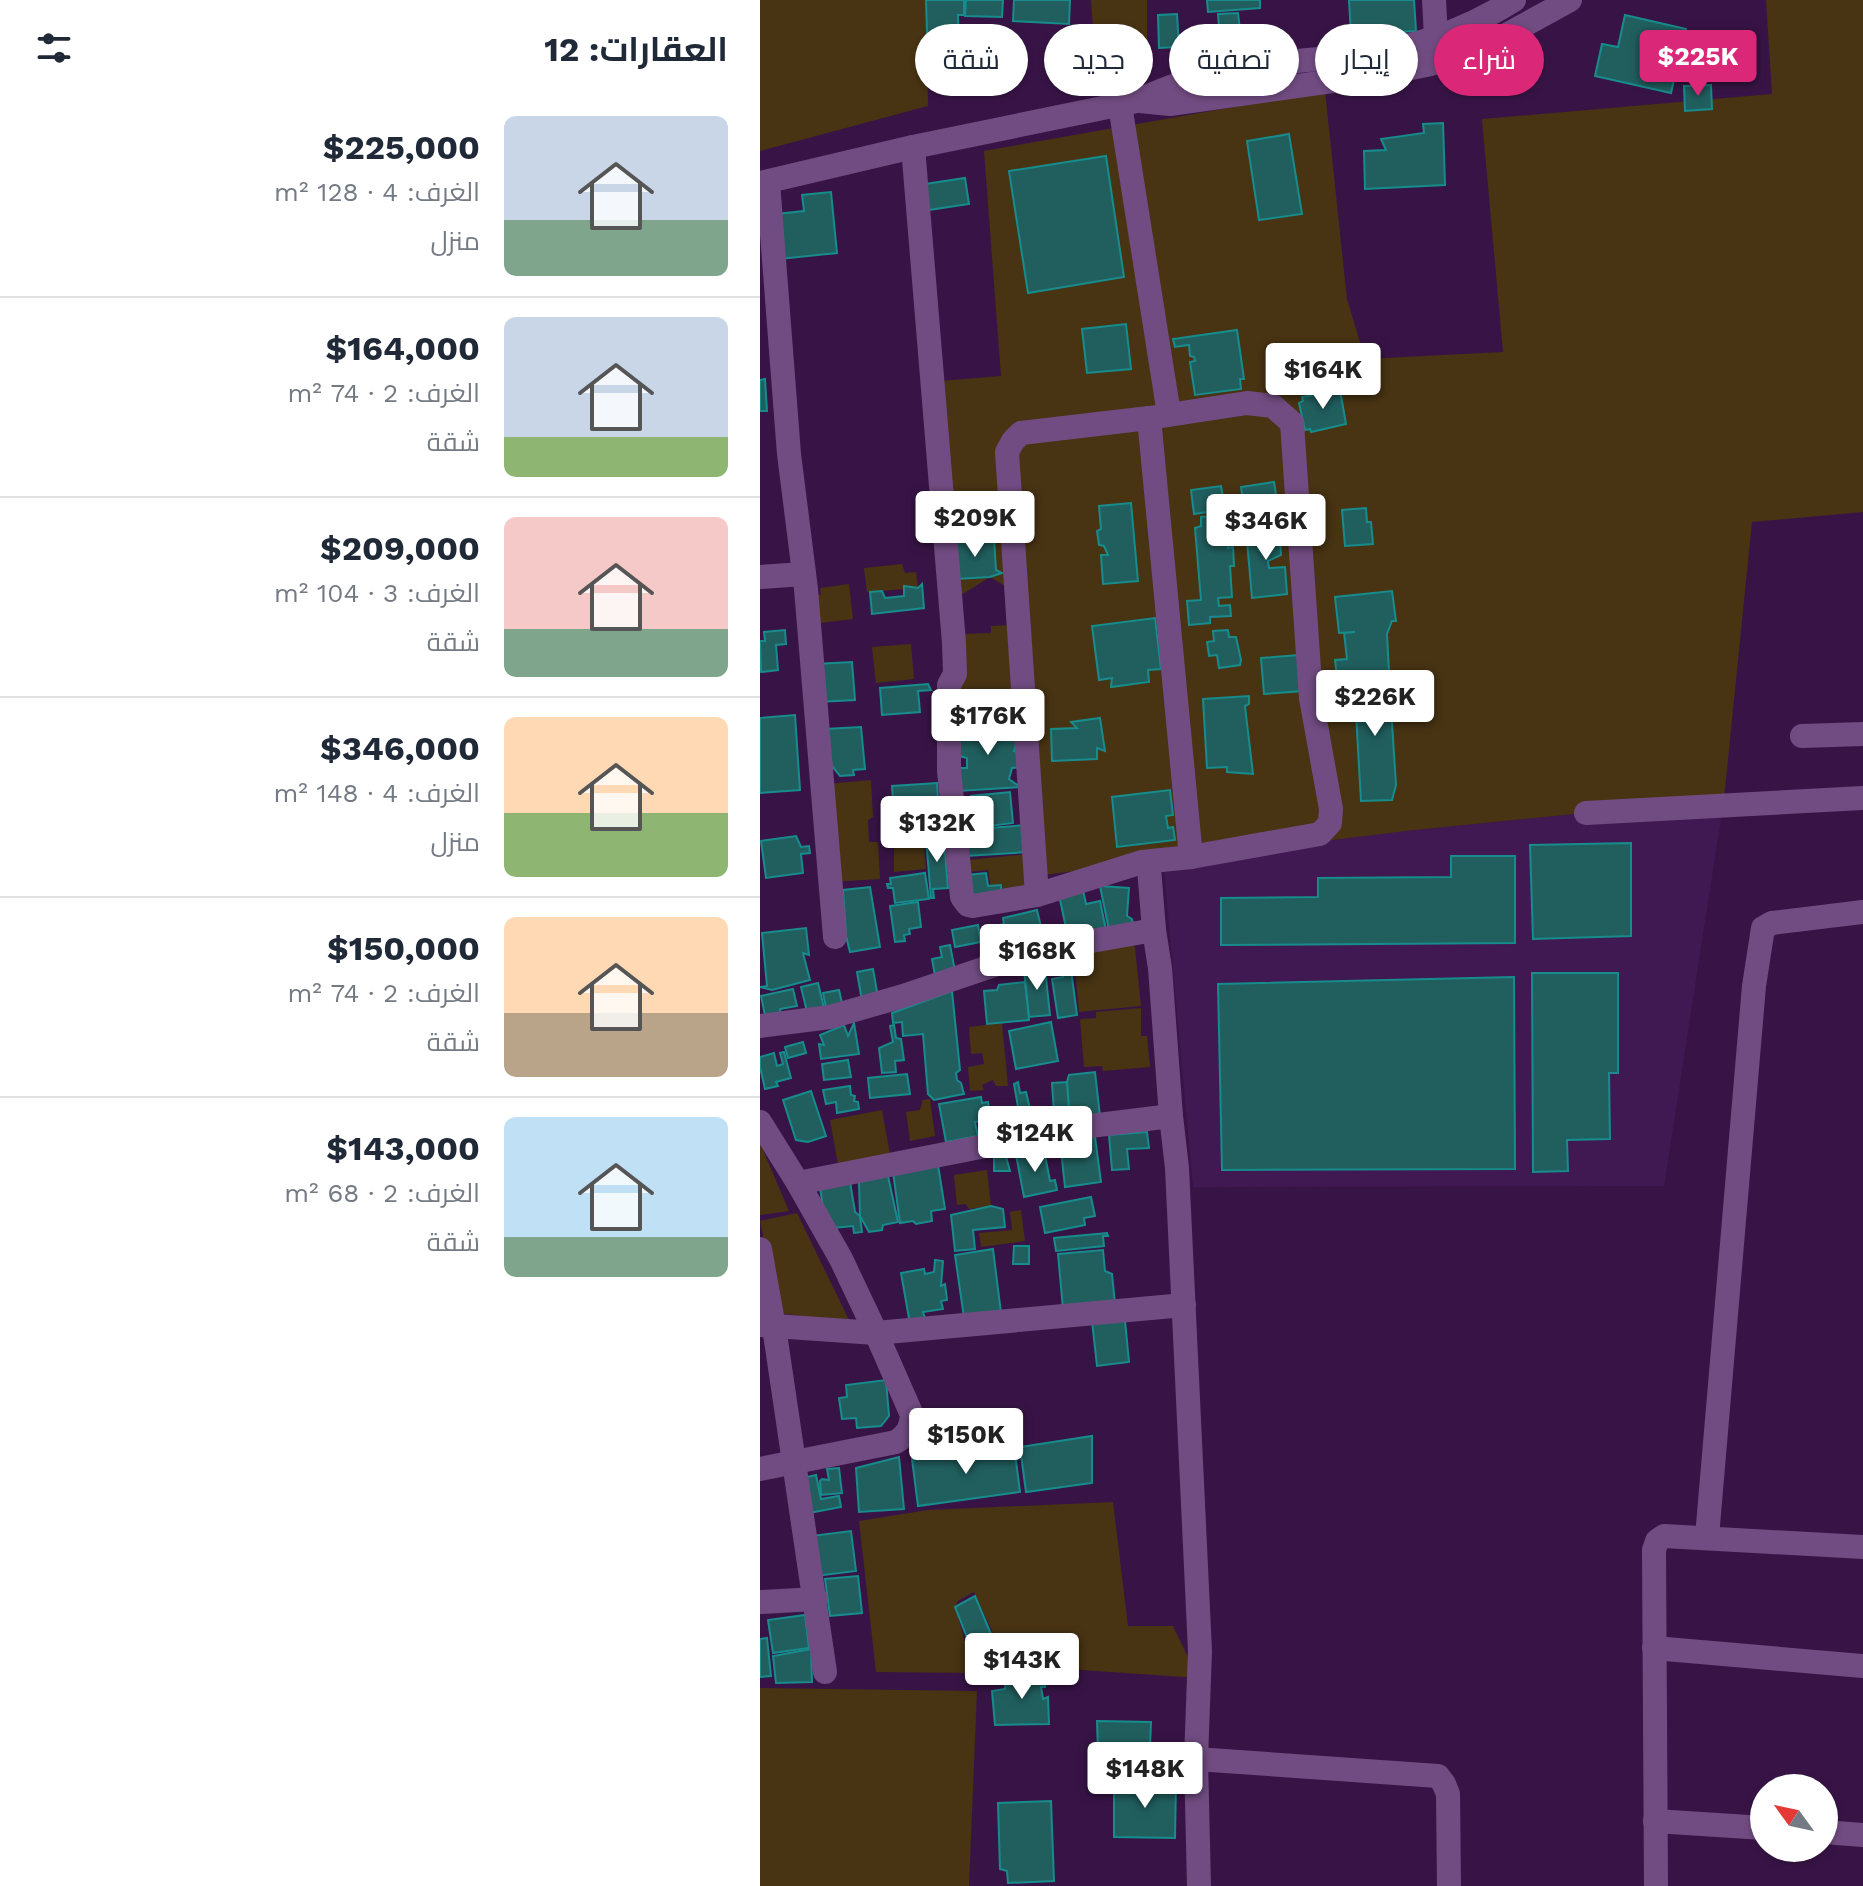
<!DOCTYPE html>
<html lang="ar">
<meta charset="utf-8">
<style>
body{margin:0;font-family:"Work Sans",Cairo,sans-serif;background:#f2f2f3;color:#1f2937;direction:rtl;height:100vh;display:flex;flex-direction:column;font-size:30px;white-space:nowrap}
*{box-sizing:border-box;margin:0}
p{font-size:26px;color:#747a83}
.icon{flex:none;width:44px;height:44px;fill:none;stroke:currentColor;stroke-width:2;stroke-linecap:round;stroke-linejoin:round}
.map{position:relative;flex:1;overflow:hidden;direction:ltr}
.side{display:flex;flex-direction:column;background:#fff;width:760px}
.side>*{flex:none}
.banner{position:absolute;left:24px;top:24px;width:760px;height:72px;direction:rtl;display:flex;gap:16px}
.needle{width:52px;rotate:303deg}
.buttons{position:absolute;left:990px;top:1774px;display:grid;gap:16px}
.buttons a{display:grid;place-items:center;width:88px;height:88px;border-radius:50%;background:#fff;box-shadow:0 2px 6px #0004;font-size:40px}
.price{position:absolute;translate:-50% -68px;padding:0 18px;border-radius:8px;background:#fff;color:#222;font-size:26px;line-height:52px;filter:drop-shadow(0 2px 4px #0008)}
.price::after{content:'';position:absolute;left:50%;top:48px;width:24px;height:18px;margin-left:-12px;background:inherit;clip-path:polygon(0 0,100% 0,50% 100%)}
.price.current{background:#db2777;color:#fff}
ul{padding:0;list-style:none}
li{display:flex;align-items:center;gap:24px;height:200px;padding:0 32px}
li+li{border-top:2px solid #e0e1e3}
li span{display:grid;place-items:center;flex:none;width:224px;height:160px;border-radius:12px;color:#555}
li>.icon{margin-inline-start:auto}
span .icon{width:96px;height:96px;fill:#fffc;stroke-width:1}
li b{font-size:34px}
h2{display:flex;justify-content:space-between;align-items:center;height:96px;padding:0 32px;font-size:34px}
.tag{padding:0 28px;border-radius:36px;background:#fff;box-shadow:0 2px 6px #0004;font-size:28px;line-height:72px}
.tag.current{background:#db2777;color:#fff}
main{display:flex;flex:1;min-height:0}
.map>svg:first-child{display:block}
.built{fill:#411952}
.green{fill:#483313}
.building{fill:#215f5f;stroke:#178c8c;stroke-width:2}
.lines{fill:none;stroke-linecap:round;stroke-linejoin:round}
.minor{stroke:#714c82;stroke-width:24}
.tertiary{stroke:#714c82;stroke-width:24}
</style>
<main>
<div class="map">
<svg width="1103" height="1886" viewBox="0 0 1103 1886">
<rect width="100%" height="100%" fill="#381446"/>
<path class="built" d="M964,799L904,1186L433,1187L403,860L655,830Z"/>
<g class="green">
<path d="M0,0H166L168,106L0,151Z"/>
<path d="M331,0H387V46L335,56Z"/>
<path d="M1006,0H1103V512L992,522L964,799L655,830L283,875L262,596L230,577L198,597L180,381L241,376L224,151L565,91L587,299L605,359L743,352L722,119L1012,94Z"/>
<path d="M142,564L145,573L156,572L158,588L107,592L104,568Z"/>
<path d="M89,584L93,619L60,623L55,594L61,595L60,588Z"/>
<path d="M251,625L261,720L197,724L200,634L231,633V626Z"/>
<path d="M151,644L154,679L116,683L112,647Z"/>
<path d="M111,780L113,817L108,820L109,842H118L120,879L72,882L66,784Z"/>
<path d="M180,818L181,835L163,837L166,869L134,872V845H124L122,823Z"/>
<path d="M269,854L273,894L244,897L242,885L228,886L230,883L228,870L208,872L207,860Z"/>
<path d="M373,943L375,948L381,1006L319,1012L313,949Z"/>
<path d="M381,1008V1036H387L390,1067L343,1071L342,1066L324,1067L320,1019L336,1018V1012Z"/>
<path d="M242,1023L248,1086H236L233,1080L222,1085L224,1090L210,1091L208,1067L224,1064L222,1053L211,1054L209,1027Z"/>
<path d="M170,1099L175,1136L150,1141L146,1112L160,1110L163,1100Z"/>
<path d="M122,1110L131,1160L79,1170L70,1120Z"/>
<path d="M0,1143L29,1211L0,1215Z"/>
<path d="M227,1170L231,1206L209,1209L206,1204L197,1205L194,1175Z"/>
<path d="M261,1210L265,1241L221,1247L219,1233L252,1230L250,1212Z"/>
<path d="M37,1213L90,1322L19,1313L0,1221Z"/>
<path d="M353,1502L368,1626H413L438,1678L248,1665L214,1592L198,1601L195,1607L214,1673L116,1672L99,1521L168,1510Z"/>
<path d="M0,1688L217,1691L209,1886H0Z"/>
</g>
<g class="building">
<path d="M166,0H204V15H198L199,61H168Z"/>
<path d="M205,0H225V14L205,13Z"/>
<path d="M206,0H243L242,17L205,16Z"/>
<path d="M254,0H310L309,24L253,21Z"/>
<path d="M447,0H500V8L448,12Z"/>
<path d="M589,0H654L656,31L591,35Z"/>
<path d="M478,13L480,30L460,40L458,14Z"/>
<path d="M417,14L419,47L399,48L398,15Z"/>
<path d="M865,15L926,29L911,93L835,76L842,44L858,47Z"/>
<path d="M951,85L952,109L925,111L924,86Z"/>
<path d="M683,123L685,185L605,189L604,151L626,150L621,139L664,133L663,124Z"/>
<path d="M529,134L542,214L499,220L487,141Z"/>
<path d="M346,156L364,277L268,293L249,171Z"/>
<path d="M205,178L209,204L162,211L158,185Z"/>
<path d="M71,192L77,253L20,259L16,214L44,211L42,195Z"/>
<path d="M366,324L371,369L327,373L322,329Z"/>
<path d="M477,330L484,379H480L481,389L435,395L430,362L435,361L434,357L430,356L429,345L415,347L413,339Z"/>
<path d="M5,379L7,411H0V380Z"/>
<path d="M580,390L586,424L551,432L550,429L545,430L539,403L543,401L542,397L555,395L559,397L567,393Z"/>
<path d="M514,482L519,514L504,516L487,526L481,487Z"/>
<path d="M461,486L463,498L469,497L467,509L434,514L431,490Z"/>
<path d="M371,503L378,581L343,584L341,555H348L344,546L339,545L337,531L341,529L339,506Z"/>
<path d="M606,508L607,522H611L613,544L585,546L582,510Z"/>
<path d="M465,515L468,548L473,547L474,566H470L472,597L458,598L459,606L470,605L471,616L450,617V623L429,625L427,601L441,600L435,528L441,526V517Z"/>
<path d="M519,524L521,555L508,561L509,568L525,567L527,594L492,598L487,541H491V530L498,529V526Z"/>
<path d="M234,538L236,570L242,573L230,577L196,579L194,541Z"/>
<path d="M162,584L164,608L112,614L110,592L122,591L125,598L144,596V586L158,588Z"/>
<path d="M632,591L636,621H632L627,634L629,672L594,678H577L575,660L587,659L584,633L595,632L579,633L575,597Z"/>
<path d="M395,618L401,669L388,670L389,682L351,687L352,678L339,680L332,626Z"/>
<path d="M25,630L26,644L16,645L18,670L1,672L0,641H5L4,632Z"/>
<path d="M468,630L469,637H476L481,660L480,665L459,668L457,655L449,656L447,642L454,641L453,631Z"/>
<path d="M539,655L543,691L504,694L501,658Z"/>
<path d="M92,662L95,700L58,702L55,664Z"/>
<path d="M629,676L636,785L632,800L601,801L594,678Z"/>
<path d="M168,684L171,690L158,691L160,712L122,715L120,688Z"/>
<path d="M489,696V704L485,706L493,774L467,772V767L447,768L443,699Z"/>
<path d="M35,715L40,790L0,793V718Z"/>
<path d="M340,718L345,751L337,748V759L292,761L291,729L317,728L311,722Z"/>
<path d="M258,723V739L254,751L263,754L264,767L252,768L249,779L260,787L198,791L197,768H207V758L199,756L197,728L220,726L221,735L222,725Z"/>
<path d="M101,727L105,769L93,770L94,775L80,776L68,761L65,729Z"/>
<path d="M177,783L179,814L134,816L132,786Z"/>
<path d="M410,790L413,815L406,816L408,828L413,827L415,840L357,847L352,797Z"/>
<path d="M250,792L253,823L214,828L211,796Z"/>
<path d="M266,825L268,852L206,856L204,830Z"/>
<path d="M36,836L41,847L49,846L50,853L41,854L43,873L6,878L1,841Z"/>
<path d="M184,838L188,888L173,889L174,898H171L166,839Z"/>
<path d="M871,843V936L773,939L770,845Z"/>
<path d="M691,856H755V943L461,945V898L558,897V878L691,877Z"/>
<path d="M165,873L169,899L135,903L133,888H128L127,884H131L130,878Z"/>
<path d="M226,873L228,886L241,885L242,897L210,901L207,875Z"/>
<path d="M340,886L369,888L367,916L372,919L374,930L350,935Z"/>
<path d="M110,887L120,947L90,952L86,936L83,890Z"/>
<path d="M323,890L326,904L340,901L347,935L309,942L299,895Z"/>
<path d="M158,902L161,927L149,929L150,934L144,935L145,941L135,942L130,906Z"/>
<path d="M277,910L285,944L238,955L232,927L244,924L243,918Z"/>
<path d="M218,925L221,942L195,947L192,930Z"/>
<path d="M46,928L49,955L43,953L50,980L12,990L0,987L7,986L2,933Z"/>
<path d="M190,945L195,971L176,981L172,959L182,957L180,947Z"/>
<path d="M285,968L290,1015L269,1017L264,970Z"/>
<path d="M113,969L118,997L102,1001L97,972Z"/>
<path d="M311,970L317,1015L298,1018L292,979L303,977L302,971Z"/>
<path d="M772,973H858V1073H849L850,1139L807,1140L808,1171L773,1172Z"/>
<path d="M754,977L755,1169L462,1170L458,984Z"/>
<path d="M265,982L269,1020L227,1024L224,991L237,990L239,985Z"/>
<path d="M58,983L64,1008L49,1020L41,987Z"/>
<path d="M33,989L37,1006L20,1009L23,1027L8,1030L1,996Z"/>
<path d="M79,990L82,1003L67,1013L63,993Z"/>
<path d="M192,991L200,1070L196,1073L197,1080L201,1083L204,1094L174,1100L168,1094L163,1034L143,1036L142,1022L133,1023L132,1013Z"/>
<path d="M291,1022L298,1061L256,1069L249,1031Z"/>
<path d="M94,1023L99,1054L61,1059L59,1044L64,1045L60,1035L84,1025L88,1036Z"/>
<path d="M134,1025L136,1038L141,1039L144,1060L135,1061L136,1072L122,1073L119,1048L133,1042L130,1026Z"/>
<path d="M43,1042L46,1053L28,1058L25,1047Z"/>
<path d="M24,1052L31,1078L16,1082L18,1086L5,1089L0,1067V1057L14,1053L17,1066L23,1064L20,1053Z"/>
<path d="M88,1060L91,1077L64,1080L62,1064Z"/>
<path d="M335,1072L340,1116L310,1125L307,1082L309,1075Z"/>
<path d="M147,1074L150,1094L110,1098L108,1078Z"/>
<path d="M258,1082L260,1093L266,1092L273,1121L261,1124L254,1084Z"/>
<path d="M307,1082L310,1125L295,1128L292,1083Z"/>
<path d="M90,1086L91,1095L95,1096L94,1101L98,1102L99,1109L77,1113L76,1102L66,1104L63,1090Z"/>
<path d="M51,1091L66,1136L48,1142L36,1140L23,1100Z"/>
<path d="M221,1097L222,1103L228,1102L231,1119L215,1122L218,1136L186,1142L179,1104Z"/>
<path d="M387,1132L389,1148L367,1149L369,1169L352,1170L349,1135Z"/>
<path d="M335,1137L341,1182L305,1187L300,1141Z"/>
<path d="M244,1150L250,1171H234V1153Z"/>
<path d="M284,1150L290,1181L295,1180L297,1190L264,1197L256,1155Z"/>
<path d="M178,1165L185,1209L171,1211L172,1221L156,1224L153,1221L140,1223L133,1172Z"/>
<path d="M128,1176L138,1222L123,1225L122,1230L109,1232L100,1216L99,1182Z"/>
<path d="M90,1182L95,1212L100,1216L102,1232L94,1233L93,1226L73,1228L65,1221L60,1187Z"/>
<path d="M331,1197L335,1216L324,1218L325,1225L285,1233L280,1207Z"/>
<path d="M231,1206L243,1209L245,1227L213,1230L215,1249L195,1251L191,1215Z"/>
<path d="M347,1233L348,1236H343L344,1246L296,1251L294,1238Z"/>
<path d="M254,1246H269V1264H253Z"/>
<path d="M233,1249L241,1313L204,1318L195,1255Z"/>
<path d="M343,1250L345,1271L352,1274L355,1304L303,1309L298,1254Z"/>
<path d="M175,1260L183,1261L181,1286L185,1284L187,1300L181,1301L183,1309L163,1312L166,1321L150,1324L141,1273L164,1269L165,1274L174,1272Z"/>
<path d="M332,1321H365L369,1362L337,1366Z"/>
<path d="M126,1380L129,1416L121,1426L97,1428L96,1418L82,1419L79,1398L87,1397L86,1385Z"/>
<path d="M332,1436V1483L266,1492L260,1447Z"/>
<path d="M254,1445L260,1492L158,1506L152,1459Z"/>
<path d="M139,1457L144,1509L99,1512L96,1468Z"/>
<path d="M79,1468L82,1493L61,1495L60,1481L62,1479L69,1480L67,1469Z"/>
<path d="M56,1475L61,1499L79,1496L81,1507L49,1513L43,1478Z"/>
<path d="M91,1531L96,1571L56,1576L51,1536Z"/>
<path d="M98,1576L102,1613L70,1616L65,1579Z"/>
<path d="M215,1596L244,1665L221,1673L195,1607Z"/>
<path d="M45,1615L49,1648L13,1653L8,1620Z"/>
<path d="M7,1638L11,1676L0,1677V1639Z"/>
<path d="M51,1649L52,1682L16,1683L13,1656Z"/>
<path d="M286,1671L285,1687H281L283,1699L288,1697L289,1724L235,1725L232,1691L245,1689L246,1678H263V1673Z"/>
<path d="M337,1721L391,1722L390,1747L384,1750L383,1756L338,1752Z"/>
<path d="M416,1782L415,1838L354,1837V1783Z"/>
<path d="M291,1801L294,1881L248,1883L247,1871L240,1869L238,1803Z"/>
</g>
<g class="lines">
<g class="minor">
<path d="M674,0L676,37"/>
<path d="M360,105L409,414"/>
<path d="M153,147L194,643L195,674L189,685V771L202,897L208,905L213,906L277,895L382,862L431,857L560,834L570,823L571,809L551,698L532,423L513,406L487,403L389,418L261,433L253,441L247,452L277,895"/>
<path d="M8,182L29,454L46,589L75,937"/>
<path d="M389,418L431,857"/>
<path d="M0,577L44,574"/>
<path d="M1042,736L1103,734"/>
<path d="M826,813L1103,798"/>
<path d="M387,863L389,868L394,930L400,968L411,1116L417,1168L440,1651L436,1759L439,1886"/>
<path d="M0,1026L70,1017L143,996L261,956L303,946L394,930"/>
<path d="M0,1122L38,1183L81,1259L116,1333L152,1415C151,1428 147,1435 136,1442L0,1469"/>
<path d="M38,1183L322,1127L411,1116"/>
<path d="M0,1249L14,1327L65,1672"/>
<path d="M0,1325L116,1333L424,1305"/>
<path d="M947,1537L994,986L1003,928L1012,923L1103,912"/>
<path d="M0,1602L56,1599"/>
<path d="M894,1648L1103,1666"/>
<path d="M436,1759L678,1776L684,1784L688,1794L689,1886"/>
<path d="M895,1821L1004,1828"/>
<path d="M1064,1832L1103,1835"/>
<path d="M896,1886L894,1550L897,1541L904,1536L1103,1547"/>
</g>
<g class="tertiary">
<path d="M380,101L410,104L622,74L671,64L703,53L739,39L810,0"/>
<path d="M0,183L153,147L377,101C408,87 437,76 470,69C529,59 589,60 647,46C684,37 722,20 754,0"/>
</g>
</g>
</svg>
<div class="buttons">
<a><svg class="needle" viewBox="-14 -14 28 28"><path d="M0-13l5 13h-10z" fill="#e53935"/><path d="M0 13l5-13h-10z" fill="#747a83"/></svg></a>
</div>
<b class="price current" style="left:938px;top:98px">$225K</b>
<b class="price" style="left:563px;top:411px">$164K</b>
<b class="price" style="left:215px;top:559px">$209K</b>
<b class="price" style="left:506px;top:562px">$346K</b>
<b class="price" style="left:615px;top:738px">$226K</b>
<b class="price" style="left:228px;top:757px">$176K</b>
<b class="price" style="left:177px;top:864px">$132K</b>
<b class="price" style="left:277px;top:992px">$168K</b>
<b class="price" style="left:275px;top:1174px">$124K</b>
<b class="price" style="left:206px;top:1476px">$150K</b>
<b class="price" style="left:262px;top:1701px">$143K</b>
<b class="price" style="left:385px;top:1810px">$148K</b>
<div class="banner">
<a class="tag current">شراء</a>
<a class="tag">إيجار</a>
<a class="tag">تصفية</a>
<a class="tag">جديد</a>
<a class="tag">شقة</a>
</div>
</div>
<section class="side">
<h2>العقارات: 12<svg class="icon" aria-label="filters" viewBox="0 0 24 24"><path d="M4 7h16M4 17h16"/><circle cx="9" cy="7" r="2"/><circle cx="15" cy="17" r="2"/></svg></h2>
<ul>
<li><span style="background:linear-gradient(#c9d6e8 65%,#7fa58c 0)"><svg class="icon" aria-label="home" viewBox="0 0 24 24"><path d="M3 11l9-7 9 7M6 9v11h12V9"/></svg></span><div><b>$225,000</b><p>الغرف: 4 · 128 m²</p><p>منزل</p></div></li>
<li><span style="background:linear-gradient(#c9d6e8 75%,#8fb573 0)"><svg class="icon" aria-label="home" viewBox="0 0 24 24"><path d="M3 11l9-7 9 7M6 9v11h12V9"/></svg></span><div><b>$164,000</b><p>الغرف: 2 · 74 m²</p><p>شقة</p></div></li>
<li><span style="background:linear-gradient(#f6c9c9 70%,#7fa58c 0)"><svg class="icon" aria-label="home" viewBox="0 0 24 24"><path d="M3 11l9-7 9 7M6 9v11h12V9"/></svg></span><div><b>$209,000</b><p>الغرف: 3 · 104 m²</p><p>شقة</p></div></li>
<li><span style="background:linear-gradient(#ffd9b3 60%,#8fb573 0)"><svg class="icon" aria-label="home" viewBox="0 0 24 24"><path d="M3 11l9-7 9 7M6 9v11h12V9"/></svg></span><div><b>$346,000</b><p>الغرف: 4 · 148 m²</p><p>منزل</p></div></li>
<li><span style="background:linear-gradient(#ffd9b3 60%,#b9a48a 0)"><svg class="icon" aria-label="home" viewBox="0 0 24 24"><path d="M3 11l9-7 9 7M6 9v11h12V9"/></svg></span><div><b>$150,000</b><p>الغرف: 2 · 74 m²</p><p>شقة</p></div></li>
<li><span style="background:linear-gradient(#bfe0f5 75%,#7fa58c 0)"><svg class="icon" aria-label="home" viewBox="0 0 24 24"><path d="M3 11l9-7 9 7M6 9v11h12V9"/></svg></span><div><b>$143,000</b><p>الغرف: 2 · 68 m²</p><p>شقة</p></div></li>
</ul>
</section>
</main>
